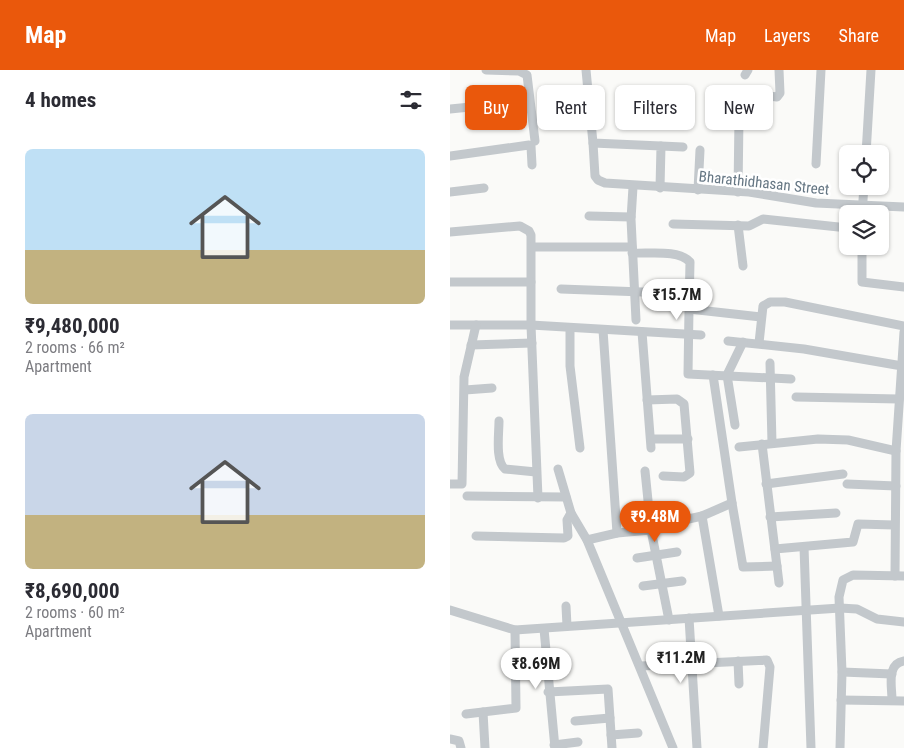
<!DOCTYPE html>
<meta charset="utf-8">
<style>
body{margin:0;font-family:"Roboto Condensed",sans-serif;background:#f2f2f3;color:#2b2b33;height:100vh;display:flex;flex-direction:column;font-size:19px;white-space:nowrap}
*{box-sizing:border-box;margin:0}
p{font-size:16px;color:#7c7c81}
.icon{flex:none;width:28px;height:28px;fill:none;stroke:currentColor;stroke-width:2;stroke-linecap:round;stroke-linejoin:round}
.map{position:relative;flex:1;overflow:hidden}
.panel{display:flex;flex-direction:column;background:#fff;width:450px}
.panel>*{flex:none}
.guide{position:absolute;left:15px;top:15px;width:364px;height:45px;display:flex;gap:10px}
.controls{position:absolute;left:389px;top:75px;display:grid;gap:10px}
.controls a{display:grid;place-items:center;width:50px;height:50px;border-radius:8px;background:#fff;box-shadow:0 1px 4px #0004;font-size:25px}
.price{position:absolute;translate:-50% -42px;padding:0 11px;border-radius:18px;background:#fff;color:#222;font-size:16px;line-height:32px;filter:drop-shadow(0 1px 2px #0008)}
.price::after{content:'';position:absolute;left:50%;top:30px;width:15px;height:11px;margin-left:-8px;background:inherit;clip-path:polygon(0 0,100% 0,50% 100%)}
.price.current{background:#ea580c;color:#fff}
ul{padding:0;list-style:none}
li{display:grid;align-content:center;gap:10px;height:265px;padding:0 25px}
li span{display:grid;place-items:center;height:155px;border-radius:8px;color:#555}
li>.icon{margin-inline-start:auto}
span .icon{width:90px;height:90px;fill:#fffc;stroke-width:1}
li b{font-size:21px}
h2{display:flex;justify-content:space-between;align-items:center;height:60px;padding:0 25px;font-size:21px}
.pill{padding:0 18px;border-radius:8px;background:#fff;box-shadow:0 1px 4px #0004;font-size:18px;line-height:45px}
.pill.current{background:#ea580c;color:#fff}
header{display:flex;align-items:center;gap:30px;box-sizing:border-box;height:70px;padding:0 25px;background:#ea580c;color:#fff}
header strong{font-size:24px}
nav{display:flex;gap:28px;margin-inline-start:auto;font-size:18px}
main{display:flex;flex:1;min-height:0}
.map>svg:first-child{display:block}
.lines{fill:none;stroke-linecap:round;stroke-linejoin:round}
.minor{stroke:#c3c8cc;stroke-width:9}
.labels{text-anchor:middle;stroke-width:5;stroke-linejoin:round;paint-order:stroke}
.street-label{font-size:15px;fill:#657683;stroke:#fff}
</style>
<header>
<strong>Map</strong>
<nav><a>Map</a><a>Layers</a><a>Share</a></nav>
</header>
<main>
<section class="panel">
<h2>4 homes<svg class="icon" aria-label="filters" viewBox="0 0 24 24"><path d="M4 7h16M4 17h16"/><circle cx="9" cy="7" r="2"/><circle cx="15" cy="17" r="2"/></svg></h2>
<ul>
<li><span style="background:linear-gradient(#bfe0f5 65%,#c2b280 0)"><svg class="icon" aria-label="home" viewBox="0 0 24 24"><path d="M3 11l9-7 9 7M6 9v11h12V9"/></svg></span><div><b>₹9,480,000</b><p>2 rooms · 66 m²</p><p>Apartment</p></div></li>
<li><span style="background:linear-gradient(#c9d6e8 65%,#c2b280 0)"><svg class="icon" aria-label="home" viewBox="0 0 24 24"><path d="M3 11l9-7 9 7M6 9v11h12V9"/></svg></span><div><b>₹8,690,000</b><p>2 rooms · 60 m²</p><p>Apartment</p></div></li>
</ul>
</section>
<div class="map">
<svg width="454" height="678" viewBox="0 0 454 678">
<rect width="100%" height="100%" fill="#fafaf8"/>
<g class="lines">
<g class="minor">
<path d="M36,0L69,1L77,5L85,71"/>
<path d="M136,0L143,73L211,76L210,118"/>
<path d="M295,5L298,0"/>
<path d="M295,23L327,27L330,23L329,0"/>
<path d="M0,39L61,33"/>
<path d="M289,55H313"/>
<path d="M143,73L145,106L148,110L155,113L299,122L366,133L454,137"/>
<path d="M211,76L233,77"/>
<path d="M416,84L421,0"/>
<path d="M0,86L79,75L81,76L82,95"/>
<path d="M366,94L371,0"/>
<path d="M183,117L181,149L186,250"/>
<path d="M248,120L250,80"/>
<path d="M0,122L34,118"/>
<path d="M288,122L289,47"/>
<path d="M412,144L414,116"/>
<path d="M139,146L181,147"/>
<path d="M223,154L299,156L313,149L398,158"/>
<path d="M288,155L293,196"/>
<path d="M0,162L70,156L79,161L81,165V255L88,428"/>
<path d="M412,176V212L454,217"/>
<path d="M82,177H182"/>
<path d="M182,183C198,184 229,179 240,192L239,239L311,247"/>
<path d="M0,212H81"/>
<path d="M111,219L220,223"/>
<path d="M239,239L238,304L341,309"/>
<path d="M0,255H81L251,265"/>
<path d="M120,258V296L130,378"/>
<path d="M153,260L167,463"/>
<path d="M192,262L201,378"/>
<path d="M278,271L354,279L452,296"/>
<path d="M309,273L313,236L320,232H335L454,256"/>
<path d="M21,275L82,273"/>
<path d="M320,293L322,373"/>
<path d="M263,305L282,433L252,446L269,546"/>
<path d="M15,320L42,318"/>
<path d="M346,327L449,329"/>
<path d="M197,330L227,329L234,334L240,403L234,407L213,406"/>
<path d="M49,351C49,364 45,391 55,399L86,402"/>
<path d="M285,355L277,305L293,272"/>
<path d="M201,369H238"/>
<path d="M312,374L329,513"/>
<path d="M289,377L368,369L398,370L446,381"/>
<path d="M108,399L121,443L137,470L223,678"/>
<path d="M195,401L201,460L219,550"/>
<path d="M0,414H12L14,307L26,255"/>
<path d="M316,414L393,404"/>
<path d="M397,414L446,416"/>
<path d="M17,426L116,427"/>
<path d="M282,433L293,497L327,496"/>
<path d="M320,447L386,443"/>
<path d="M200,448L234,450L252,446"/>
<path d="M26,466L114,468L118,466L117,450L121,443"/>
<path d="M137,470L167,463L201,460"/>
<path d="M354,477L361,678"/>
<path d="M325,479L403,472L408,454L444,455"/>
<path d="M187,488L227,482"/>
<path d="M445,506L446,381L454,262"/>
<path d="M193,516L232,511"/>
<path d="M116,536L117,556"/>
<path d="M0,540L65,560L390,538L407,539L427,549L454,552"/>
<path d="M239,548L247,678"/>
<path d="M94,559L105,678"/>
<path d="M288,591L289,614"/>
<path d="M191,596L317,590L320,597L313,678"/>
<path d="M392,602L442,604"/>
<path d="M98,622L158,619L162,678"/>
<path d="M391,630L454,631"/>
<path d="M442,630C442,616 436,594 454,591"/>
<path d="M33,642L35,678"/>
<path d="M16,644L66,638L65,560"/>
<path d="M125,651L160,648"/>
<path d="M161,665L188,663"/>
<path d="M0,669L9,671L11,678"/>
<path d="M104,675L128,672"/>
<path d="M390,678L392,602L389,527L393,510L403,505L454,506"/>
</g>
</g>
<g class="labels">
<g class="street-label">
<text transform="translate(314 113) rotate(6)" y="5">Bharathidhasan Street</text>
</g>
</g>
</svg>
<div class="controls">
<a><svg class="icon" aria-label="locate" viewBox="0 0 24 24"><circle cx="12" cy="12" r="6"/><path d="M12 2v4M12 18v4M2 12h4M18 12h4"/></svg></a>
<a><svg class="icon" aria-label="layers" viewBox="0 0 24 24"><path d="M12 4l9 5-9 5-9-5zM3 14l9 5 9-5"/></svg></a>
</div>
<b class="price" style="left:227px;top:251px">₹15.7M</b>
<b class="price current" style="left:205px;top:473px">₹9.48M</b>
<b class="price" style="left:231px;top:614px">₹11.2M</b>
<b class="price" style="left:86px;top:620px">₹8.69M</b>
<div class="guide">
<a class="pill current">Buy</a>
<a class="pill">Rent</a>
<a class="pill">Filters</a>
<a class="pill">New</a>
</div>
</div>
</main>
